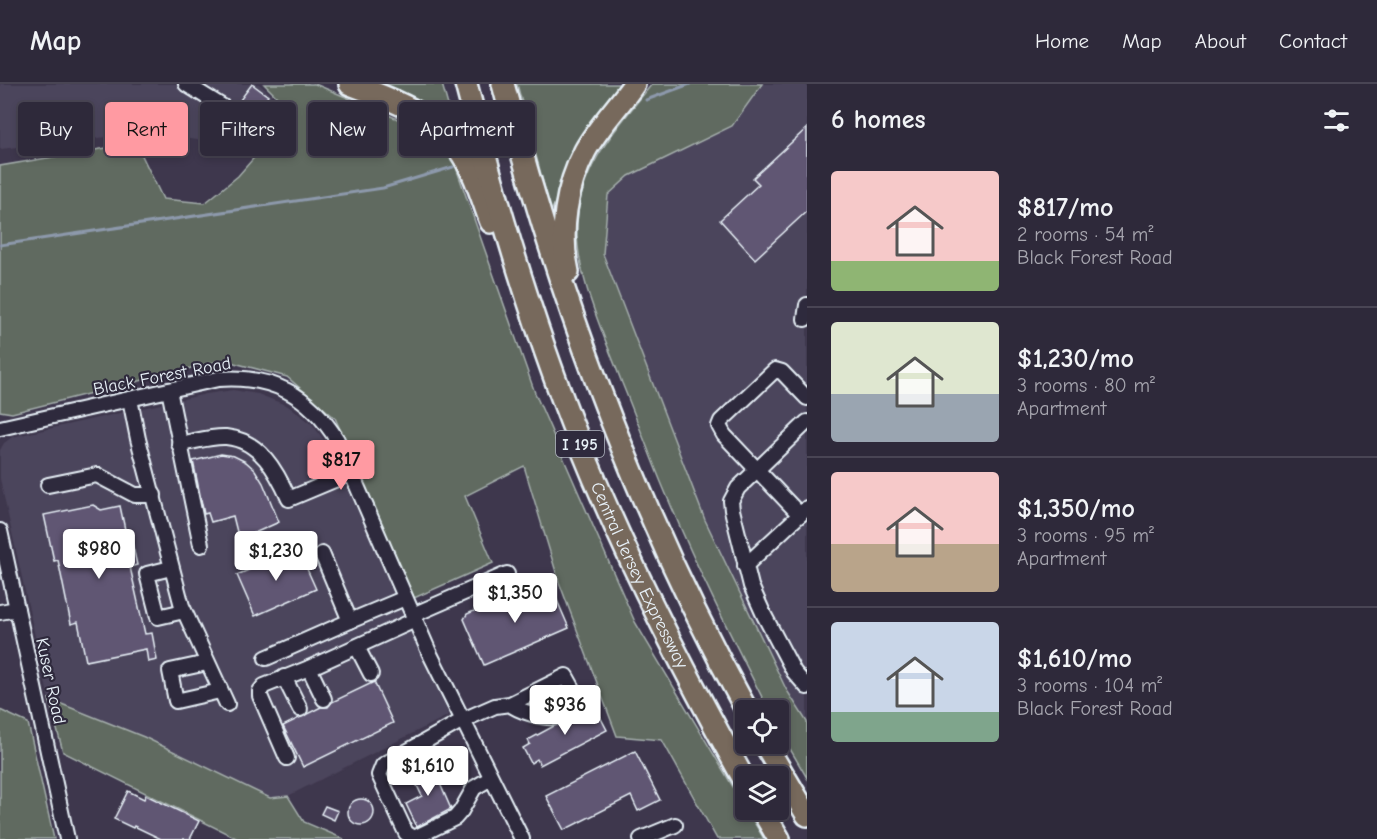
<!DOCTYPE html>
<meta charset="utf-8">
<style>
body{margin:0;font-family:"Comic Neue",sans-serif;background:#3a3545;color:#f1f3f6;height:100vh;display:flex;flex-direction:column;font-size:22px;white-space:nowrap}
*{box-sizing:border-box;margin:0}
p{font-size:20px;color:#a7a6af}
.icon{flex:none;width:33px;height:33px;fill:none;stroke:currentColor;stroke-width:2;stroke-linecap:round;stroke-linejoin:round}
.map{position:relative;flex:1;overflow:hidden}
.drawer{display:flex;flex-direction:column;background:#2e293a;width:570px}
.drawer>*{flex:none}
.guide{position:absolute;left:18px;top:18px;width:570px;height:54px;display:flex;gap:12px}
.tools{position:absolute;left:735px;top:616px;display:grid;gap:12px}
.tools a{display:grid;place-items:center;width:54px;height:54px;border-radius:6px;background:#2e293a;box-shadow:0 3px 9px #0003,0 0 0 2px #494554;font-size:30px}
.price{position:absolute;translate:-50% -51px;padding:0 14px;border-radius:6px;background:#fff;color:#222;font-size:20px;line-height:39px;filter:drop-shadow(0 2px 3px #0008)}
.price::after{content:'';position:absolute;left:50%;top:36px;width:18px;height:14px;margin-left:-9px;background:inherit;clip-path:polygon(0 0,100% 0,50% 100%)}
.price.selected{background:#ff9aa2;color:#111}
ul{padding:0;list-style:none}
li{display:flex;align-items:center;gap:18px;height:150px;padding:0 24px}
li+li{border-top:2px solid #494554}
li span{display:grid;place-items:center;flex:none;width:168px;height:120px;border-radius:6px;color:#555}
li>.icon{margin-inline-start:auto}
span .icon{width:72px;height:72px;fill:#fffc;stroke-width:1}
li b{font-size:26px}
h2{display:flex;justify-content:space-between;align-items:center;height:72px;padding:0 24px;font-size:26px}
.chip{padding:0 21px;border-radius:6px;background:#2e293a;box-shadow:0 3px 9px #0003,0 0 0 2px #494554;font-size:21px;line-height:54px}
.chip.selected{background:#ff9aa2;color:#111}
header{display:flex;align-items:center;gap:36px;box-sizing:border-box;height:84px;padding:0 30px;background:#2e293a;border-bottom:2px solid #494554}
header strong{font-size:28px}
nav{display:flex;gap:33px;margin-inline-start:auto;font-size:21px}
main{display:flex;flex:1;min-height:0}
.map>svg:first-child{display:block}
.built{fill:#4b445b}
.green{fill:#616b60;stroke:#a4aeac;stroke-width:1.5}
.lines{fill:none;stroke-linecap:round;stroke-linejoin:round}
.stream{stroke:#8d99ac;stroke-width:3}
.building{fill:#615673;stroke:#e8f1f8;stroke-width:1.5}
.minor-casing{stroke:#e8f1f8;stroke-width:18}
.highway-casing{stroke:#e8f1f8;stroke-width:26}
.minor{stroke:#2f2a3d;stroke-width:14}
.highway{stroke:#77695c;stroke-width:21}
.labels{text-anchor:middle;stroke-width:4.5;stroke-linejoin:round;paint-order:stroke}
.shield{fill:#2f2a3d;stroke:#b0b5c0;stroke-width:1.5}
.shield-label{font-size:16px;font-weight:bold;fill:#e8f1f8}
.street-label{font-size:18px;fill:#e8f1f8;stroke:#2f2a3d}
</style>
<header>
<strong>Map</strong>
<nav><a>Home</a><a>Map</a><a>About</a><a>Contact</a></nav>
</header>
<main>
<div class="map">
<svg width="807" height="755" viewBox="0 0 807 755">
<rect width="100%" height="100%" fill="#3e374d"/>
<filter id="ink" filterUnits="userSpaceOnUse"><feTurbulence type="fractalNoise" baseFrequency=".0167" numOctaves="2"/><feDisplacementMap in="SourceGraphic" scale="12" xChannelSelector="R" yChannelSelector="G"/><feConvolveMatrix kernelMatrix="1 2 1 2 8 2 1 2 1" color-interpolation-filters="sRGB"/></filter>
<g filter="url(#ink)">
<g class="built">
<path d="M0,0H259L272,11L236,61L143,49L0,65Z"/>
<path d="M762,0H807V638L786,605L705,436L603,169L608,111L629,92L732,42Z"/>
<path d="M233,306L258,310L288,322L312,340L329,363L449,631L288,712L270,714L144,653L49,615L0,395V366L4,359L12,353L206,310Z"/>
</g>
<g class="green">
<path d="M264,0H315L426,47L453,75L535,309L635,538L764,755H717L662,656L617,652L559,498L524,382L465,412L493,479L414,514L335,334L287,293L223,276L12,329L0,327V82L136,59L163,115L205,119L238,92L293,29Z"/>
<path d="M380,0H442L451,32Z"/>
<path d="M517,0H627L578,64L551,128Z"/>
<path d="M652,0H762L732,42L629,92L608,111L603,170L705,436L786,605L807,638V694L779,646L778,627H769C734,558 699,489 669,417C652,378 638,338 622,299C604,251 574,188 577,137C581,80 618,43 652,0Z"/>
<path d="M49,615L144,653L270,714L288,712L304,738L344,755H238L63,668Z"/>
<path d="M0,626L28,639L54,755H0Z"/>
</g>
<g class="lines">
<g class="stream">
<path d="M646,16L690,0"/>
<path d="M0,161L383,104L453,83"/>
</g>
</g>
<g class="building">
<path d="M252,0L268,12L235,56L219,44Z"/>
<path d="M807,44V127L755,175L720,136L759,100L753,94Z"/>
<path d="M221,370L234,372L246,378L255,386L263,399L279,438L239,456L233,432L211,438L208,429L204,430L193,377Z"/>
<path d="M93,421L101,426L120,422L127,455L131,454L137,481L130,483L145,550L152,549L157,576L148,578L146,565L86,577L78,538L71,540L58,476L54,477L44,431Z"/>
<path d="M298,465L316,505L255,532L237,491Z"/>
<path d="M550,500L569,544L484,581L464,535L467,530L518,508L524,521L540,515L536,506Z"/>
<path d="M374,598L393,639L303,683L283,642L321,623H328L332,618Z"/>
<path d="M594,621L607,646L540,681L537,675L531,679L523,664L530,660L528,656L554,642L567,638Z"/>
<path d="M635,667L660,716L638,727L631,712L564,746L546,712Z"/>
<path d="M431,679L451,725L417,743L406,720L422,712L411,689Z"/>
<path d="M128,707L144,715L146,711L199,737L190,755H161L134,742L133,744L114,735Z"/>
<circle cx="361" cy="728" r="13"/>
<path d="M325,722L338,727L334,736L321,730Z"/>
</g>
<g class="lines">
<g class="minor-casing">
<g id="minor">
<path d="M186,0L223,23"/>
<path d="M805,235L807,221"/>
<path d="M169,306L201,461"/>
<path d="M130,315L138,355L182,522L227,620"/>
<path d="M807,338L738,404L731,417L732,426L751,502L764,531L794,588L807,603"/>
<path d="M0,344L218,295C271,291 309,310 337,356L429,568L522,755"/>
<path d="M179,360C194,358 211,352 226,353C260,356 277,388 289,415L351,389"/>
<path d="M48,401L97,391L135,411H154"/>
<path d="M800,431L724,351L719,342L721,337L775,286L782,288L807,314"/>
<path d="M0,447L67,755"/>
<path d="M322,470L350,537L405,514"/>
<path d="M745,482L807,424"/>
<path d="M171,484L147,490L158,533L184,527"/>
<path d="M0,528L17,525"/>
<path d="M413,531L507,490"/>
<path d="M357,563L371,590"/>
<path d="M266,574L350,537"/>
<path d="M207,579L170,587L176,617L220,607"/>
<path d="M309,584L324,615"/>
<path d="M284,593L300,625"/>
<path d="M287,674L260,612V607L264,602L309,584L415,536"/>
<path d="M491,694L474,704L461,727L455,734L414,754L406,749L379,691L383,681L463,636L495,622L510,620L566,592L581,619C574,623 564,631 556,633C544,635 518,627 510,620"/>
<path d="M641,755L675,741"/>
</g>
</g>
<g class="highway-casing">
<g id="highway">
<path d="M350,0C396,17 441,32 467,78C478,97 483,118 491,138"/>
<path id="s1" d="M466,0C497,121 533,243 580,360C627,477 684,588 746,699"/>
<path d="M503,0C560,218 638,430 747,627"/>
<path d="M568,188C559,148 566,103 585,67C598,43 619,22 634,0"/>
<path d="M765,660L807,731"/>
<path d="M762,726L779,755"/>
</g>
</g>
<use href="#minor" class="minor"/>
<use href="#highway" class="highway"/>
</g>
</g>
<g class="labels">
<rect class="shield" x="556" y="347" width="48" height="26" rx="4.5"/>
<g class="shield-label">
<text x="580" y="366">I 195</text>
</g>
<g class="street-label">
<text transform="translate(162 292) rotate(-11)" y="6">Black Forest Road</text>
<text dy="6" stroke="none"><textPath href="#s1" startOffset="522">Central Jersey Expressway</textPath></text>
<text transform="translate(51 597) rotate(78)" y="6">Kuser Road</text>
</g>
</g>
</svg>
<div class="tools">
<a><svg class="icon" aria-label="locate" viewBox="0 0 24 24"><circle cx="12" cy="12" r="6"/><path d="M12 2v4M12 18v4M2 12h4M18 12h4"/></svg></a>
<a><svg class="icon" aria-label="layers" viewBox="0 0 24 24"><path d="M12 4l9 5-9 5-9-5zM3 14l9 5 9-5"/></svg></a>
</div>
<b class="price selected" style="left:341px;top:407px">$817</b>
<b class="price" style="left:99px;top:496px">$980</b>
<b class="price" style="left:276px;top:498px">$1,230</b>
<b class="price" style="left:515px;top:540px">$1,350</b>
<b class="price" style="left:565px;top:652px">$936</b>
<b class="price" style="left:428px;top:713px">$1,610</b>
<div class="guide">
<a class="chip">Buy</a>
<a class="chip selected">Rent</a>
<a class="chip">Filters</a>
<a class="chip">New</a>
<a class="chip">Apartment</a>
</div>
</div>
<section class="drawer">
<h2>6 homes<svg class="icon" aria-label="filters" viewBox="0 0 24 24"><path d="M4 7h16M4 17h16"/><circle cx="9" cy="7" r="2"/><circle cx="15" cy="17" r="2"/></svg></h2>
<ul>
<li><span style="background:linear-gradient(#f6c9c9 75%,#8fb573 0)"><svg class="icon" aria-label="home" viewBox="0 0 24 24"><path d="M3 11l9-7 9 7M6 9v11h12V9"/></svg></span><div><b>$817/mo</b><p>2 rooms · 54 m²</p><p>Black Forest Road</p></div></li>
<li><span style="background:linear-gradient(#dfe7d0 60%,#9aa5b1 0)"><svg class="icon" aria-label="home" viewBox="0 0 24 24"><path d="M3 11l9-7 9 7M6 9v11h12V9"/></svg></span><div><b>$1,230/mo</b><p>3 rooms · 80 m²</p><p>Apartment</p></div></li>
<li><span style="background:linear-gradient(#f6c9c9 60%,#b9a48a 0)"><svg class="icon" aria-label="home" viewBox="0 0 24 24"><path d="M3 11l9-7 9 7M6 9v11h12V9"/></svg></span><div><b>$1,350/mo</b><p>3 rooms · 95 m²</p><p>Apartment</p></div></li>
<li><span style="background:linear-gradient(#c9d6e8 75%,#7fa58c 0)"><svg class="icon" aria-label="home" viewBox="0 0 24 24"><path d="M3 11l9-7 9 7M6 9v11h12V9"/></svg></span><div><b>$1,610/mo</b><p>3 rooms · 104 m²</p><p>Black Forest Road</p></div></li>
</ul>
</section>
</main>
